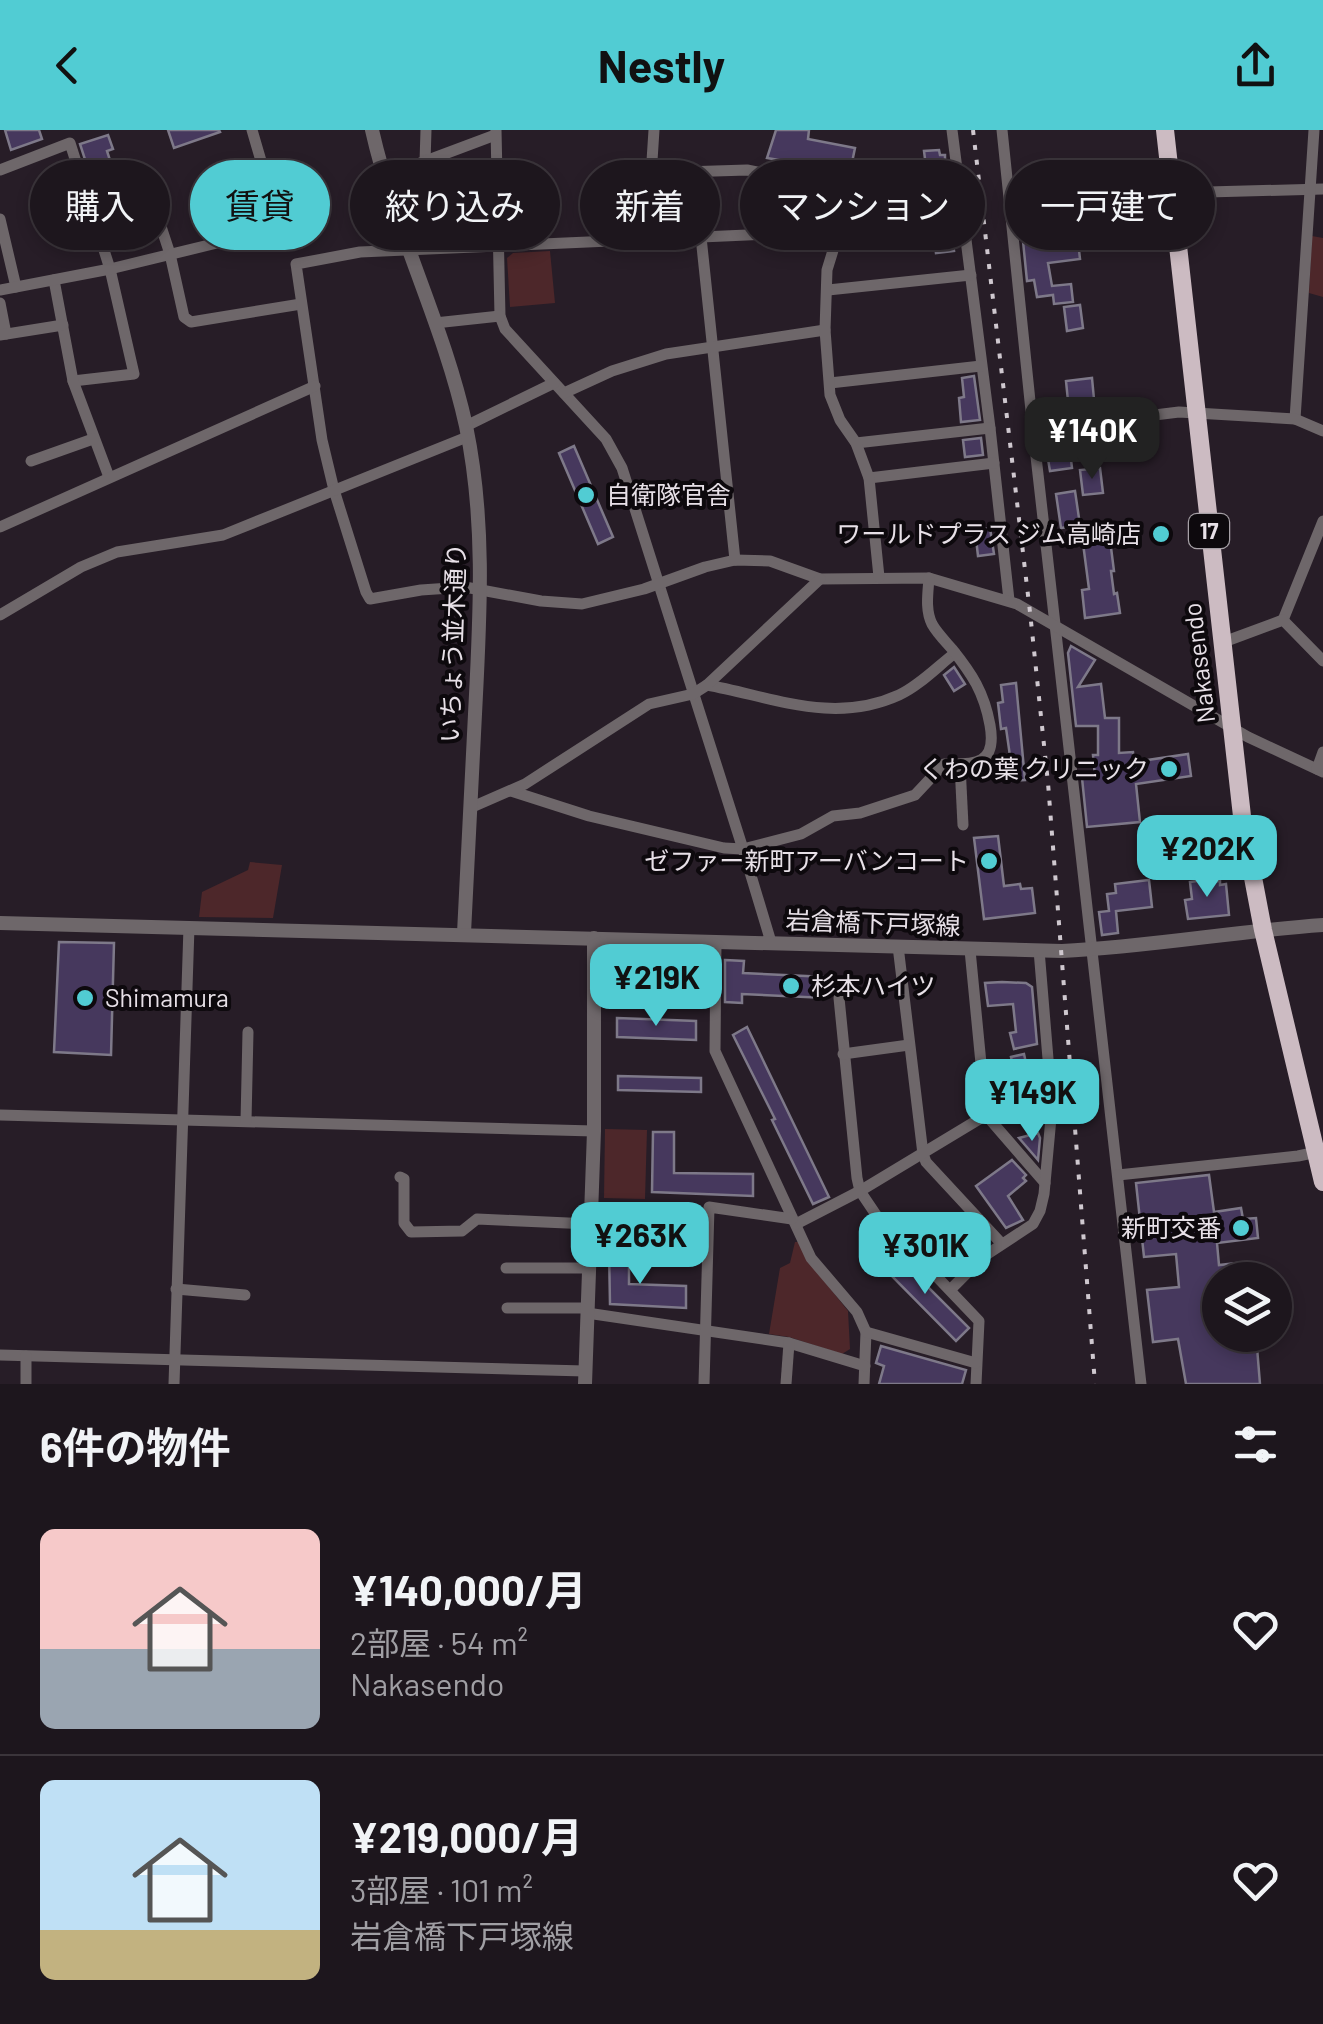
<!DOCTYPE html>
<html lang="ja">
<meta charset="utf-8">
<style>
body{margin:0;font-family:Barlow,"Noto Sans JP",sans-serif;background:#2a232a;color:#f1f3f6;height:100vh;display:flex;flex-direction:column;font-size:38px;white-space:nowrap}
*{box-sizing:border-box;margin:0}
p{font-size:32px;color:#a09fa4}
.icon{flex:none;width:55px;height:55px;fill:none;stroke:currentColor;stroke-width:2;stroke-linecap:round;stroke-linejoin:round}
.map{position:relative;height:1254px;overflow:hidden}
.side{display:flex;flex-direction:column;background:#1d161d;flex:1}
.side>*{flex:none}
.top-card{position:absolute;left:30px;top:30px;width:1265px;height:90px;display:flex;gap:20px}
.tools{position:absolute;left:1202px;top:1132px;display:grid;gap:20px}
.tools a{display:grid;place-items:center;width:90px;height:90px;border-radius:50%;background:#1d161d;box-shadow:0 5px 15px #0003,0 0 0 2px #3b353b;font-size:50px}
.price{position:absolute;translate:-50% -85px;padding:0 22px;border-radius:20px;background:#51ccd3;color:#111;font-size:32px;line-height:65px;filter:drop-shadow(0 2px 5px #0008)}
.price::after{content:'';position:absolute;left:50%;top:60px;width:30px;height:22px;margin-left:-15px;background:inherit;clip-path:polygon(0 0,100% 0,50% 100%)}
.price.current{background:#222;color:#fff}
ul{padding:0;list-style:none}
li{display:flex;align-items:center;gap:30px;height:250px;padding:0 40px}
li+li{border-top:2px solid #3b353b}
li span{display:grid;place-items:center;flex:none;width:280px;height:200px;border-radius:15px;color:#555}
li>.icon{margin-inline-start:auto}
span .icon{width:120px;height:120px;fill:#fffc;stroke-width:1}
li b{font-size:42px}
h2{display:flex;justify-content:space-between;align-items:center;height:120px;padding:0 40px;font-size:42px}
.chip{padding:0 35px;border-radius:45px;background:#1d161d;box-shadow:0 5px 15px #0003,0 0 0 2px #3b353b;font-size:35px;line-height:90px}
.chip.current{background:#51ccd3;color:#111}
header{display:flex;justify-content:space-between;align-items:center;height:130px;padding:0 40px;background:#51ccd3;color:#111;font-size:45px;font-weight:700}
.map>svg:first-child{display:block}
.green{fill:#4d272a}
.building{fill:#46385d;stroke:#7e7989;stroke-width:2.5}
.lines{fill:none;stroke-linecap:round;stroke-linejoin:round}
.minor{stroke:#6e676a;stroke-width:11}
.tertiary{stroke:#6e676a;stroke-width:14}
.trunk{stroke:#ccbbc2;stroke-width:18}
.rail{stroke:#cfc8cf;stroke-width:4;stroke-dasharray:5 10;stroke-linecap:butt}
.poi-dot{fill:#51ccd3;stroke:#0d090d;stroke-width:4}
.labels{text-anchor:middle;stroke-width:8;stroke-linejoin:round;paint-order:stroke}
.shield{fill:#0d090d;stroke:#a6a0a6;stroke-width:2.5}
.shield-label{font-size:22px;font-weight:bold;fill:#e7e0e7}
.poi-label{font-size:25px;fill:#e7e0e7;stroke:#0d090d;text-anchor:end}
.street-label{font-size:25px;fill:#e7e0e7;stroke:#0d090d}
</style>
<header><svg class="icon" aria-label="back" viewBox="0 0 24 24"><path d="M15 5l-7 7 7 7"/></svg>Nestly<svg class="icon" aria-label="share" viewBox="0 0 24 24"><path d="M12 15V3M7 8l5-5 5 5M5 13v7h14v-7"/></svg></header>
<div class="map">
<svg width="1323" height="1254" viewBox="0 0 1323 1254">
<rect width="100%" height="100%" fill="#271d27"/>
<g class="green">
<path d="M1312,106L1323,108V167L1309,163Z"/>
<path d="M550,121L555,173L510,177L507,128L513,123Z"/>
<path d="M250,732L282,735L273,788L199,787L202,762L248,740Z"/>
<path d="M605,999L647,1000L645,1069L604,1068Z"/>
<path d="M795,1112H798L809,1132L848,1181L850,1219L842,1224L789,1207L769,1204L780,1138L790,1133Z"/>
</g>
<g class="building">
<path d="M5,0H39L42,9L11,20Z"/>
<path d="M168,0H219L220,2L174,18Z"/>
<path d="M776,0H809L808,9L855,18L850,42L767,28Z"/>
<path d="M108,5L113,19L107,21L115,46L120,44L125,58L120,60L129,85L134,83L139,97L110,107L80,14Z"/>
<path d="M939,20L940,25H945V34L928,40V37H926L924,21Z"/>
<path d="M1067,36L1070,60L1053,62L1050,38Z"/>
<path d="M1076,94L1080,129L1048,133L1052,156L1071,154L1073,172L1054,174L1053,165L1037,167L1034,150L1027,151L1022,101Z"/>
<path d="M951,103L954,121L936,123L934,106Z"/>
<path d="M1080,175L1083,198L1067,201L1064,177Z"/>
<path d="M974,246L980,290L961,292L959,268L964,267L962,248Z"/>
<path d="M1092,248L1095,280L1065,283L1066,287L1054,288L1052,273L1068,271L1066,251Z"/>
<path d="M1068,305L1072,338L1050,341L1048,329L1056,328L1054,307Z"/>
<path d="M981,308L983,325L965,327L963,310Z"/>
<path d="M574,316L613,407L598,414L559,323Z"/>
<path d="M1100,338L1103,363L1083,365L1080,340Z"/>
<path d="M1075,361L1080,395L1061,398L1056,364Z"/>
<path d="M1108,394L1114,441H1111L1114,464L1117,463L1120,483L1085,488L1082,460L1089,459L1081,398Z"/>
<path d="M990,398L994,424L978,426L975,400Z"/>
<path d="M1071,516L1095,530L1078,557L1101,554L1105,588H1119V623L1133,622L1134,632L1188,624L1191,646L1136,654L1140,692L1087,697L1082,648L1095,647L1093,625H1098V596H1076L1068,523Z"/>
<path d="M954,537L965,554L954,561L944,545Z"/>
<path d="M1016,553L1025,650L1009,651L1007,626H1010L1006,598L1001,599L998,573L1003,572L1001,555Z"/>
<path d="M998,706L1004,756L1020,754L1021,759L1032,758L1035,783L984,789L974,708Z"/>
<path d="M1212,749V752L1220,751V755L1226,754L1229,785L1188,789L1185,770L1192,769L1190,752Z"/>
<path d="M1149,750L1152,777L1116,781L1118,803L1102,805L1099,782L1109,781L1107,764L1116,763L1115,754Z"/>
<path d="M59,812L114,813L111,925L54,922Z"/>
<path d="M725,830L744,831L743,843L827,847L826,868L742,864V873L725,872Z"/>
<path d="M1002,852L1026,853L1032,857L1037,914L1014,919L1010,903L1016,902L1013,874L988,876L985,853Z"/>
<path d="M617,888L696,891V910L617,907Z"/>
<path d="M747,897L829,1067L813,1074L772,990L775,989L733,905Z"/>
<path d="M1024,924L1029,947L1038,945L1043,977L1041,993L1029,996L1024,973L1020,974L1011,927Z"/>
<path d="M618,946L701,948V962L618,960Z"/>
<path d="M653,1002H674V1043L753,1044V1066L652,1062Z"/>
<path d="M1038,1003L1040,1008L1038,1030L1019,1008Z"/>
<path d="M1012,1030L1026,1045L1023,1048L1026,1051L1008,1066L1023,1090L1006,1098L976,1056Z"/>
<path d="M1209,1045L1214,1082L1241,1078L1243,1089L1256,1088L1258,1108L1217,1113L1219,1135L1247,1132L1249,1150H1220V1205H1256L1260,1254H1186L1178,1209L1153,1212L1147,1160L1179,1157L1176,1124L1144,1127L1136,1053Z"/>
<path d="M609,1119H629V1154L686,1156V1178L610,1174Z"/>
<path d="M894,1123L969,1198L956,1211L881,1135Z"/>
<path d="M881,1216L966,1240L962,1254H879L884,1236L876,1233Z"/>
</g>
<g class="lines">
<g class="minor">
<path d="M496,0L500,186L505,199L606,309L622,338L743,719L771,812"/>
<path d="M952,0L990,298L1009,470"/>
<path d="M1002,0L1033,300L1141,1254"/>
<path d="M425,32L426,0"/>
<path d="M0,40L70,13L110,139L134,244L73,251"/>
<path d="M651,43L747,40L863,63L869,73"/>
<path d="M383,47L495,5"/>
<path d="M151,66L170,124L184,187L191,192L301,174"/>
<path d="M1010,78L1171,63L1323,59"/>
<path d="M0,89L16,157"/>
<path d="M839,101L360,122L296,134L322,310L334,360L366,462L370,469L421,460L465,457L541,471L582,474L644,459L705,437L735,430L770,431L820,449L929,448L1017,474L1248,607L1323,642"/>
<path d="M701,107L735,430"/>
<path d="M647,108L654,0"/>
<path d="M54,150L73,251L109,347"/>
<path d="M0,160L110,139L217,113L253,90L270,75L271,65L252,0"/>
<path d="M828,160L971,145"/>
<path d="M0,173L6,204"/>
<path d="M435,193L500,186"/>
<path d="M0,205L63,195"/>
<path d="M830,253L981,236"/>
<path d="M564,263L612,241L666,224L825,200"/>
<path d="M1295,289L1314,0"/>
<path d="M466,296L554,253"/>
<path d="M1033,300L1179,282L1295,289L1323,301"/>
<path d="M856,313L990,298"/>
<path d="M31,331L93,309"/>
<path d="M869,348L994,333"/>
<path d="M0,397L315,256"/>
<path d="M879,447L869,348L856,313L840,290L830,265L825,200L827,140L839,101L853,85L869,73L904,64L944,44L957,43"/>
<path d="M0,485L81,437L117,422L223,405L467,307"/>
<path d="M1283,490L1323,391"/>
<path d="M1221,513L1283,490L1323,531"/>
<path d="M707,555C773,567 833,595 899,565C919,556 938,536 955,523"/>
<path d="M960,635L963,695"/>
<path d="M1317,639L1323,622"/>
<path d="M511,661L589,686L724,718L743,719L801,704L833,686L860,683L915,665L944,634C976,635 997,634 990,595C984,562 972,544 952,519C945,511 937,503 932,494C925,480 928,463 929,448"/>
<path d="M470,678L525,654L649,574L693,564L707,555L820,449"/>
<path d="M716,812L715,921L811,1128L857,1182L866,1202L864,1254"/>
<path d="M898,816L923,1024L926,1032L1001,1113"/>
<path d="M970,820L986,985L1045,1053"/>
<path d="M839,868L857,1048L860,1061L895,1113L917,1126L979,1191L976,1254"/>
<path d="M843,924L909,915"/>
<path d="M0,985L594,1001"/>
<path d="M246,991L248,902"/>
<path d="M1118,1045L1298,1026L1317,1022"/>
<path d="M400,1047L404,1049V1093L411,1102L462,1101L477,1089L590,1094"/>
<path d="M796,1094L860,1061L986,985"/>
<path d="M506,1138H589"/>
<path d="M176,1159L245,1165"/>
<path d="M951,1159L983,1127L1033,1094L1040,1081L1044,1064L1052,977L1039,820"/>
<path d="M507,1178H587"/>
<path d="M587,1183L789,1213L865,1236"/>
<path d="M866,1202L976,1233"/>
<path d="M0,1225L585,1241"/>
<path d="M26,1254V1226"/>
<path d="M174,1254L189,797"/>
<path d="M704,1254L709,1077L792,1089"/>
<path d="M786,1254L789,1213"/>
</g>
<g class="tertiary">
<path d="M372,0C395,102 444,195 466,296C486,392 480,487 475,584C471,657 468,730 464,803"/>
<path d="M0,793L1062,821C1149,817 1236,801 1323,795"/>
<path d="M585,1254L594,1001V808"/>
</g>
<path class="trunk" d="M1165,0L1243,695L1263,800L1323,1052"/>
<path class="rail" d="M973,0L1030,482L1048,653L1095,1254"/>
</g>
<g class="poi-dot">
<circle cx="586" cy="365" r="10"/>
<circle cx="1161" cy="404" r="10"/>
<circle cx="1169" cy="639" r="10"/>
<circle cx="989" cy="731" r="10"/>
<circle cx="791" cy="856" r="10"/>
<circle cx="85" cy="868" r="10"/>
<circle cx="1241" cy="1098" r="10"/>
</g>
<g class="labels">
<rect class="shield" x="1189" y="384" width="40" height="34" rx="8"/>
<g class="shield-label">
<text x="1209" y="409">17</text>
</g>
<g class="poi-label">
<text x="606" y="374" text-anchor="start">自衛隊官舎</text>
<text x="1141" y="413">ワールドプラス ジム高崎店</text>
<text x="1149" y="648">くわの葉 クリニック</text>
<text x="969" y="740">ゼファー新町アーバンコート</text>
<text x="811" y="865" text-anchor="start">杉本ハイツ</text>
<text x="105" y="877" text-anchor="start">Shimamura</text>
<text x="1221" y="1107">新町交番</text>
</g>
<g class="street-label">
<text transform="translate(453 513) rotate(-88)" y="9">いちょう並木通り</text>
<text transform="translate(1199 533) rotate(-97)" y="9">Nakasendo</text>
<text transform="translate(873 793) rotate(2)" y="9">岩倉橋下戸塚線</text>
</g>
</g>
</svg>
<div class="tools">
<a><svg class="icon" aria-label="layers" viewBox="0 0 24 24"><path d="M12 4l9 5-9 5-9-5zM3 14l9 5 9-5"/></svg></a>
</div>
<b class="price current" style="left:1092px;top:352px">¥140K</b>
<b class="price" style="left:1207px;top:770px">¥202K</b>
<b class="price" style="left:656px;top:899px">¥219K</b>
<b class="price" style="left:1032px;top:1014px">¥149K</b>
<b class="price" style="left:640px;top:1157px">¥263K</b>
<b class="price" style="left:925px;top:1167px">¥301K</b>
<div class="top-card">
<a class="chip">購入</a>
<a class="chip current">賃貸</a>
<a class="chip">絞り込み</a>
<a class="chip">新着</a>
<a class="chip">マンション</a>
<a class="chip">一戸建て</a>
</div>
</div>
<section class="side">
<h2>6件の物件<svg class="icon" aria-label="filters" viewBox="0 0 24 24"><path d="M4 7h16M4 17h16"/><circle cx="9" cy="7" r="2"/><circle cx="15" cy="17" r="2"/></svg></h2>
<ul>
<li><span style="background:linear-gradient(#f6c9c9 60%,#9aa5b1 0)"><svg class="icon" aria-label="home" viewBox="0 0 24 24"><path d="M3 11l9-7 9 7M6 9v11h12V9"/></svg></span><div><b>¥140,000/月</b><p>2部屋 · 54 m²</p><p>Nakasendo</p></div><svg class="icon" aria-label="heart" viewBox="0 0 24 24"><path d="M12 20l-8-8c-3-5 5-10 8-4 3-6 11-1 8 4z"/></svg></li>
<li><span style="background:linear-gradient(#bfe0f5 75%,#c2b280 0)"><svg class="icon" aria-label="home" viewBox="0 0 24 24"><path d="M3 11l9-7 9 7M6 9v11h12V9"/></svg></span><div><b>¥219,000/月</b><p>3部屋 · 101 m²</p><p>岩倉橋下戸塚線</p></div><svg class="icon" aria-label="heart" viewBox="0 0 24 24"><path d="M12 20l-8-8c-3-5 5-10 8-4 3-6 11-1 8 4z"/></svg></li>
</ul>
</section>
